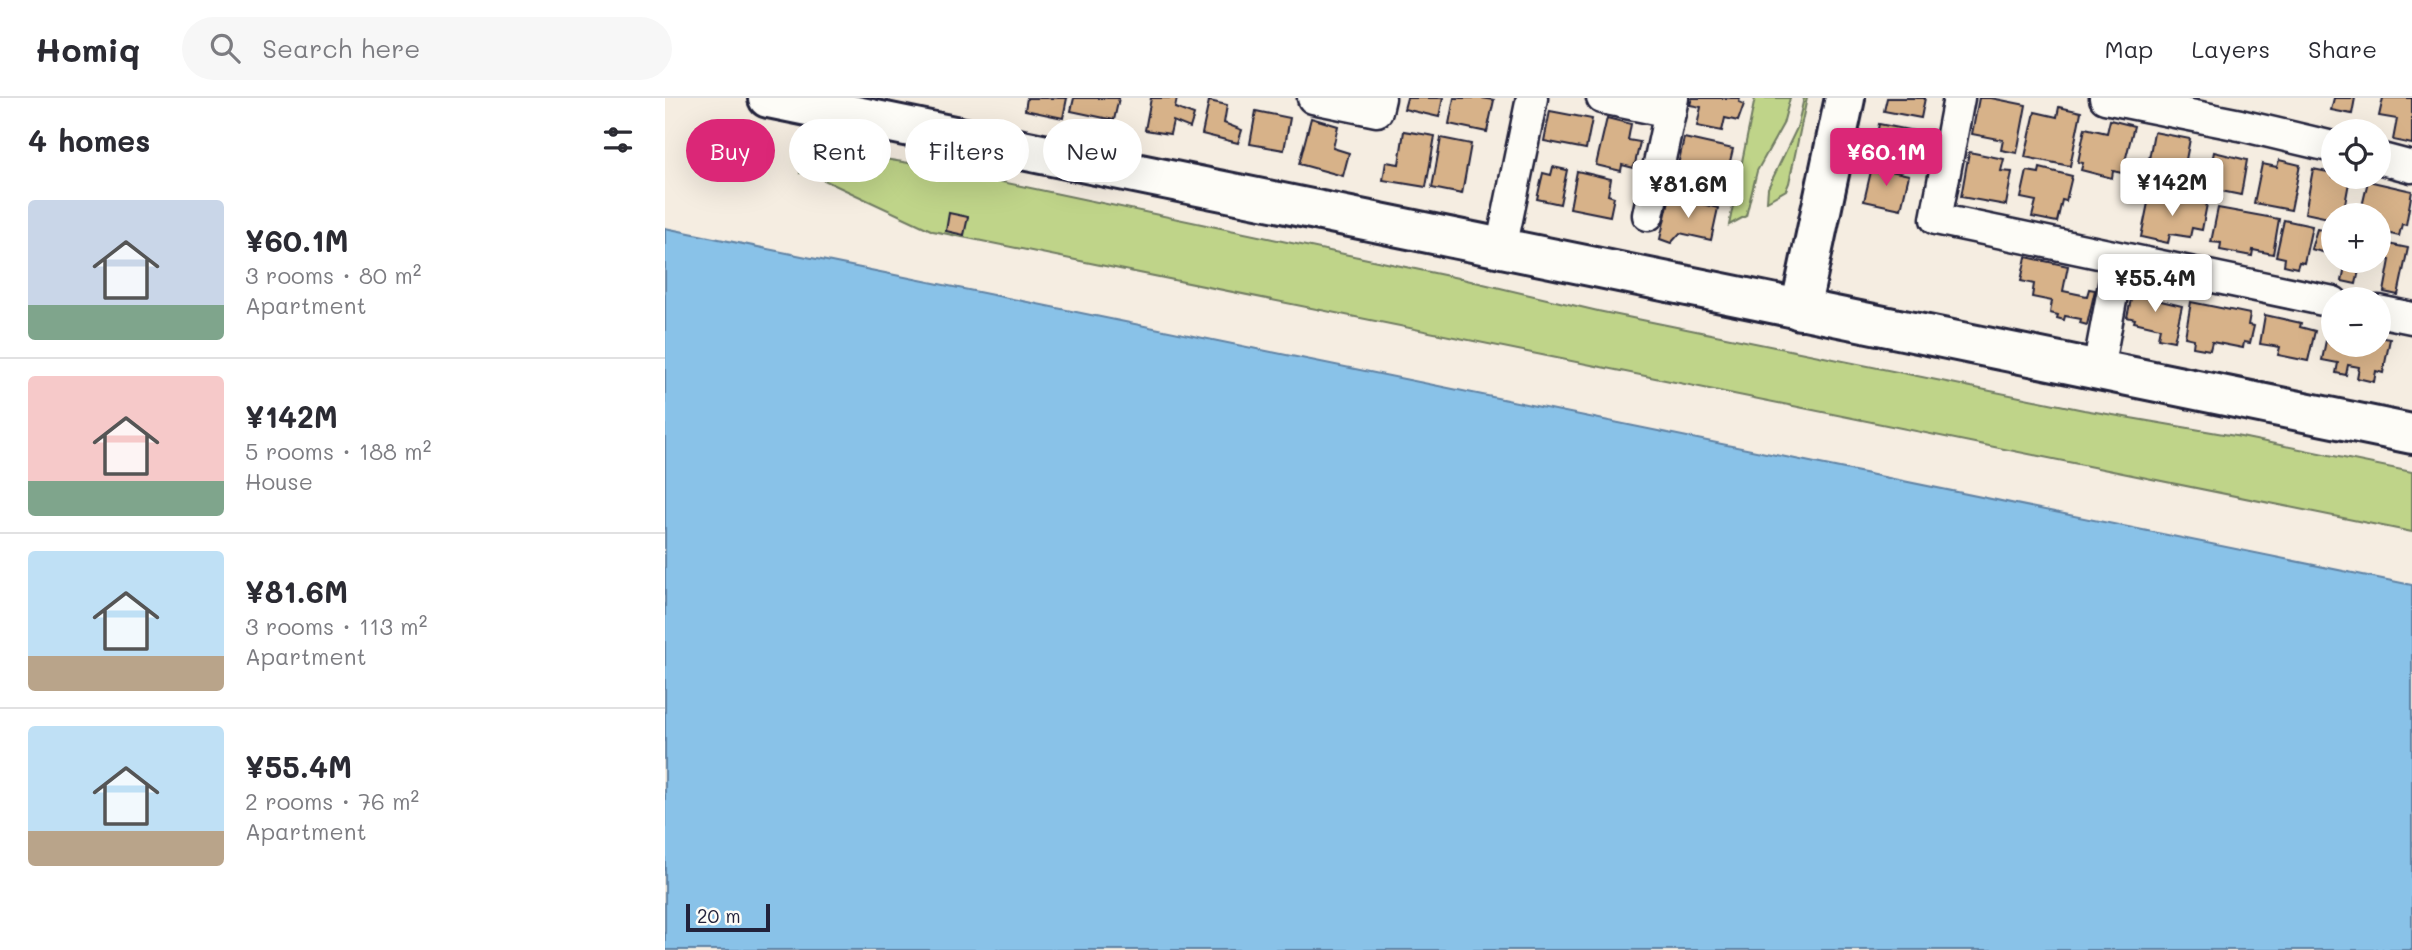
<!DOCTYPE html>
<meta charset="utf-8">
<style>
body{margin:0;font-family:Mali,sans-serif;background:#f7f7f7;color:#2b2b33;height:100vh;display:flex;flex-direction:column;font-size:26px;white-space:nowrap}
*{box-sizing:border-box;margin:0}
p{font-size:23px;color:#7c7c81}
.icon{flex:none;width:38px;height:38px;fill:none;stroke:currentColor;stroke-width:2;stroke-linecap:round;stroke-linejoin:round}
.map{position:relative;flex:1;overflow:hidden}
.panel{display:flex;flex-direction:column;background:#fff;width:665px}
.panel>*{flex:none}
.guide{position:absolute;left:21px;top:21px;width:665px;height:63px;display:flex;gap:14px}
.tools{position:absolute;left:1656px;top:21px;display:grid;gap:14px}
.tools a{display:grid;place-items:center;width:70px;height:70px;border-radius:50%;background:#fff;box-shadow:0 7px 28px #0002;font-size:35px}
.scale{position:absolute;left:21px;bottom:18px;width:84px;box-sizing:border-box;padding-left:7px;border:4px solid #22223b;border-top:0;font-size:19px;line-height:24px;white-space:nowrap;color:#22223b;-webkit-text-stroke:5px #fdfcf7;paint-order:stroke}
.price{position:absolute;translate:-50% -60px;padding:0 16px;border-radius:7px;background:#fff;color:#222;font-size:23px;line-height:46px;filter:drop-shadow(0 2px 4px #0008)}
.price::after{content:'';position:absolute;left:50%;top:42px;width:21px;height:16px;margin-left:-10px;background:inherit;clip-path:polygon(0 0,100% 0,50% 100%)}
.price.selected{background:#db2777;color:#fff}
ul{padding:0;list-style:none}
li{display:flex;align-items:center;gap:21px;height:175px;padding:0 28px}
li+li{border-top:2px solid #e1e1e2}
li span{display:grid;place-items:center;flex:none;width:196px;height:140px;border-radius:7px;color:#555}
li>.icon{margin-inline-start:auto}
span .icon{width:84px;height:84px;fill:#fffc;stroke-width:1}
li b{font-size:30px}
h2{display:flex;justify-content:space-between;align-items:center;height:84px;padding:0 28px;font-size:30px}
.pill{padding:0 24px;border-radius:32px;background:#fff;box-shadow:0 7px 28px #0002;font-size:24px;line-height:63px}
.pill.selected{background:#db2777;color:#fff}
header{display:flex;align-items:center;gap:42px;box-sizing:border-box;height:98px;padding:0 35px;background:#fff;border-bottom:2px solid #e1e1e2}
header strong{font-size:33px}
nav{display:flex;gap:38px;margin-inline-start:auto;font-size:24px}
.search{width:490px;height:63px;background:#f7f7f7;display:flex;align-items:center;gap:18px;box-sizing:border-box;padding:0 24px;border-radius:38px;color:#7c7c81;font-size:26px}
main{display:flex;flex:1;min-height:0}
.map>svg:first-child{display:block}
.green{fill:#bfd489;stroke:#707b62;stroke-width:2}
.water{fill:#89c2e8;stroke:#6082a3;stroke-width:2}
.building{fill:#d7b289;stroke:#22223b;stroke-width:2}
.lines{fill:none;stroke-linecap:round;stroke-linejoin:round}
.street-casing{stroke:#22223b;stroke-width:35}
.secondary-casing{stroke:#22223b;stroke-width:44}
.street{stroke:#fdfcf7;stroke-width:30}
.secondary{stroke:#fdfcf7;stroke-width:38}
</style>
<header>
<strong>Homiq</strong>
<div class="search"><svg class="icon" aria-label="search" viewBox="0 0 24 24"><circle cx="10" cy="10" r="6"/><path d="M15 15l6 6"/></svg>Search here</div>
<nav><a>Map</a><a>Layers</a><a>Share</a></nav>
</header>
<main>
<section class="panel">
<h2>4 homes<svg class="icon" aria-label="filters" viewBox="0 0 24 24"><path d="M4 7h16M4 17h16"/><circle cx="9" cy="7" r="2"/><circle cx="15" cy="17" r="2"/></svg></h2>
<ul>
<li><span style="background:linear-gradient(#c9d6e8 75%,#7fa58c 0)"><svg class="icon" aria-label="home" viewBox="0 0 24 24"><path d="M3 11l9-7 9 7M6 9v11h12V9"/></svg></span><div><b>¥60.1M</b><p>3 rooms · 80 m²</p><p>Apartment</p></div></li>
<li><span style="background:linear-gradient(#f6c9c9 75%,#7fa58c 0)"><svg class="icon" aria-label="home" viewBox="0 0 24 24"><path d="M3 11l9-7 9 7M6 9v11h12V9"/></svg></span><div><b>¥142M</b><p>5 rooms · 188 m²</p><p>House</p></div></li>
<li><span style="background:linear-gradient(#bfe0f5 75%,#b9a48a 0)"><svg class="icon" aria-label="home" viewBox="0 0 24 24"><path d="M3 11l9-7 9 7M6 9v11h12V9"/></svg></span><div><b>¥81.6M</b><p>3 rooms · 113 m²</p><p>Apartment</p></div></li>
<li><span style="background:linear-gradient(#bfe0f5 75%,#b9a48a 0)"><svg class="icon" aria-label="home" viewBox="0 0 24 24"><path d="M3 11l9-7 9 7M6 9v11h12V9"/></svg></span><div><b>¥55.4M</b><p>2 rooms · 76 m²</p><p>Apartment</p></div></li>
</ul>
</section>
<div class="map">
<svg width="1747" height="852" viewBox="0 0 1747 852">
<rect width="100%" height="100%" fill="#f5ede1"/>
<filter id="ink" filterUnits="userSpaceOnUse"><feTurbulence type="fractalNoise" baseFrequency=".0143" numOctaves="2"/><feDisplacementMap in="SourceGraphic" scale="14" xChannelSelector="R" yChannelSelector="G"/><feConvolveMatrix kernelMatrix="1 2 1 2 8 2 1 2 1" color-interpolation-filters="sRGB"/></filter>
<g filter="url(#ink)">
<g class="green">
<path d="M1090,0H1125L1118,26L1092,73L1081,118L1064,127Z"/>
<path d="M1139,0H1142L1124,85L1121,92L1102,103L1103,90L1132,30Z"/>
<path d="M140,48L256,67L793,180L933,213L1419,312L1576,339L1747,374V434L268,133L142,74L135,75Z"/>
</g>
<path class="water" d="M0,130L1747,487V852H0Z"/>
<g class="building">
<path d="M362,0H402L398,20L360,12Z"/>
<path d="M409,0H454L449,22L406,13Z"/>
<path d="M486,0H512L510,10L529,17L525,30L508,23L505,36L480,32Z"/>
<path d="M742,0H778L774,19L739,11Z"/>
<path d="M789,0H817L829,2L822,34L784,26Z"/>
<path d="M1027,0H1075L1074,4L1079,6L1073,23L1060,20L1057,33L1032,28L1036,9L1025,7Z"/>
<path d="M1222,0H1260L1256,20L1219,13Z"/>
<path d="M1314,0H1326L1361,7L1352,55L1336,52L1338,42L1307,36Z"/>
<path d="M1669,0H1690L1687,16L1666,12Z"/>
<path d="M1718,0H1747V46L1728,42L1732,21L1714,18Z"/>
<path d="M544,3L562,7L559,25L577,32L573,45L537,36Z"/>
<path d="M1394,9L1416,14L1405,68L1360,59L1370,14L1392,19Z"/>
<path d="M591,13L625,20L619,52L585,46Z"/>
<path d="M885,13L927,21L921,51L879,43Z"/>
<path d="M646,20L673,28L668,50L684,55L678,78L634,66Z"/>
<path d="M942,20L966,26L963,42L975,44L969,70L957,67L956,73L931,67Z"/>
<path d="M1445,22L1469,28L1457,75L1448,73L1447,80L1416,72L1418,65L1413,64L1420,30L1442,35Z"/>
<path d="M1214,26L1254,34L1248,63L1236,61L1234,67L1207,62Z"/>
<path d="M739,33L770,38L761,89L718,82L721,64L734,66Z"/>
<path d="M1489,34L1525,41L1519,72L1529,74L1525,92L1480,83Z"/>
<path d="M776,40L806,46L797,96L767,90Z"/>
<path d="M1019,40L1068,51L1058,93L1023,84L1027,71L1013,67Z"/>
<path d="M1304,54L1339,61L1336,73L1347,74L1341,107L1296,99Z"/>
<path d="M1549,54L1582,62L1576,97L1541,90Z"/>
<path d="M1614,62L1635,67L1626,112L1589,105L1597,66L1612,69Z"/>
<path d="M888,69L902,72L895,106L872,101L878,75L886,77Z"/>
<path d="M1207,69L1244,77L1236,111L1199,103Z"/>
<path d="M1375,70L1407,78L1401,103L1397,102L1392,124L1367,119L1371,103L1356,100L1362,73L1374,75Z"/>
<path d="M1648,71L1668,75V79H1685L1678,117H1668V121L1640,115Z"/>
<path d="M912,73L946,81L943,97L949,99L945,118L905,110Z"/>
<path d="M1703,83L1747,93L1741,127L1737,126L1734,138L1713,133V117H1695Z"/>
<path d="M1485,95L1542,106L1537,132L1527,130L1525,139L1505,136L1503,145L1476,139Z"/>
<path d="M1005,98L1053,110L1046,142L1015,135L1006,145L995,141Z"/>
<path d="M1553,110L1614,121L1608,156L1588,152L1587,158L1555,152L1556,145L1546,144Z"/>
<path d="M284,115L303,119L299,137L281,133Z"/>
<path d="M1619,122L1647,128L1639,165L1634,164L1632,170L1619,167L1620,160L1611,158Z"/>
<path d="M1652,131L1668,135L1665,156L1646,151Z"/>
<path d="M1713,144L1743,150L1733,197L1719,194L1725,162L1713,159Z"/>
<path d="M1361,159L1403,168L1398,193L1422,198L1424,191L1430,192L1422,227L1415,225L1416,221L1400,218L1399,222L1392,220L1393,217L1385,215L1387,203L1367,199L1369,186L1356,183Z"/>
<path d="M1681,163H1696L1691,186L1677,183Z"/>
<path d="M1470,184L1478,185L1475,198L1517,208L1509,243L1493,240L1495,230L1469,224L1470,221L1462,219Z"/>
<path d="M1526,204L1585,216L1583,227L1589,228L1585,245L1579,244L1578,250L1547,244L1545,252L1528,249L1529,241L1520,239Z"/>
<path d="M1600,217L1636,225L1635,229L1650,233L1643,263L1613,257L1615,249L1595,246Z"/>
<path d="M1664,228L1668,229V247H1713V239L1725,241L1718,275L1711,273L1709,284L1692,280L1694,269L1683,267L1681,277L1671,275L1673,265L1657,262Z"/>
</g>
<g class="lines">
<g class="street-casing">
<g id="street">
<path d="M648,0L712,13L715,0"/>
<path d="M937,0L1005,14"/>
<path d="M1294,0L1271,121L1668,204"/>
<path d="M1440,0L1575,27L1668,49"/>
<path d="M1713,60L1747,69"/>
<path d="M983,117L1008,0"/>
<path d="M836,151L867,0"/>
<path d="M1713,213L1747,220"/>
<path d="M1433,271L1454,160"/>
</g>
</g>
<g class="secondary-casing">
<g id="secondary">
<path d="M103,0L1747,336"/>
<path d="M1135,212L1180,0"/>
</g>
</g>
<use href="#street" class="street"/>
<use href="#secondary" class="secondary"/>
</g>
</g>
</svg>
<div class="tools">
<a><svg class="icon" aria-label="locate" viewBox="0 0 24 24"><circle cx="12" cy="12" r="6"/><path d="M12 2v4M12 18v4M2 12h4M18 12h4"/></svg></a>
<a>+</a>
<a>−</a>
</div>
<div class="scale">20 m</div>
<b class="price selected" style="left:1221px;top:90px">¥60.1M</b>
<b class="price" style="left:1507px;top:120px">¥142M</b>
<b class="price" style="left:1023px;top:122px">¥81.6M</b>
<b class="price" style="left:1490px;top:216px">¥55.4M</b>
<div class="guide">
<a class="pill selected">Buy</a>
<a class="pill">Rent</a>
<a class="pill">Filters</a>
<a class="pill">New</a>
</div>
</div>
</main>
